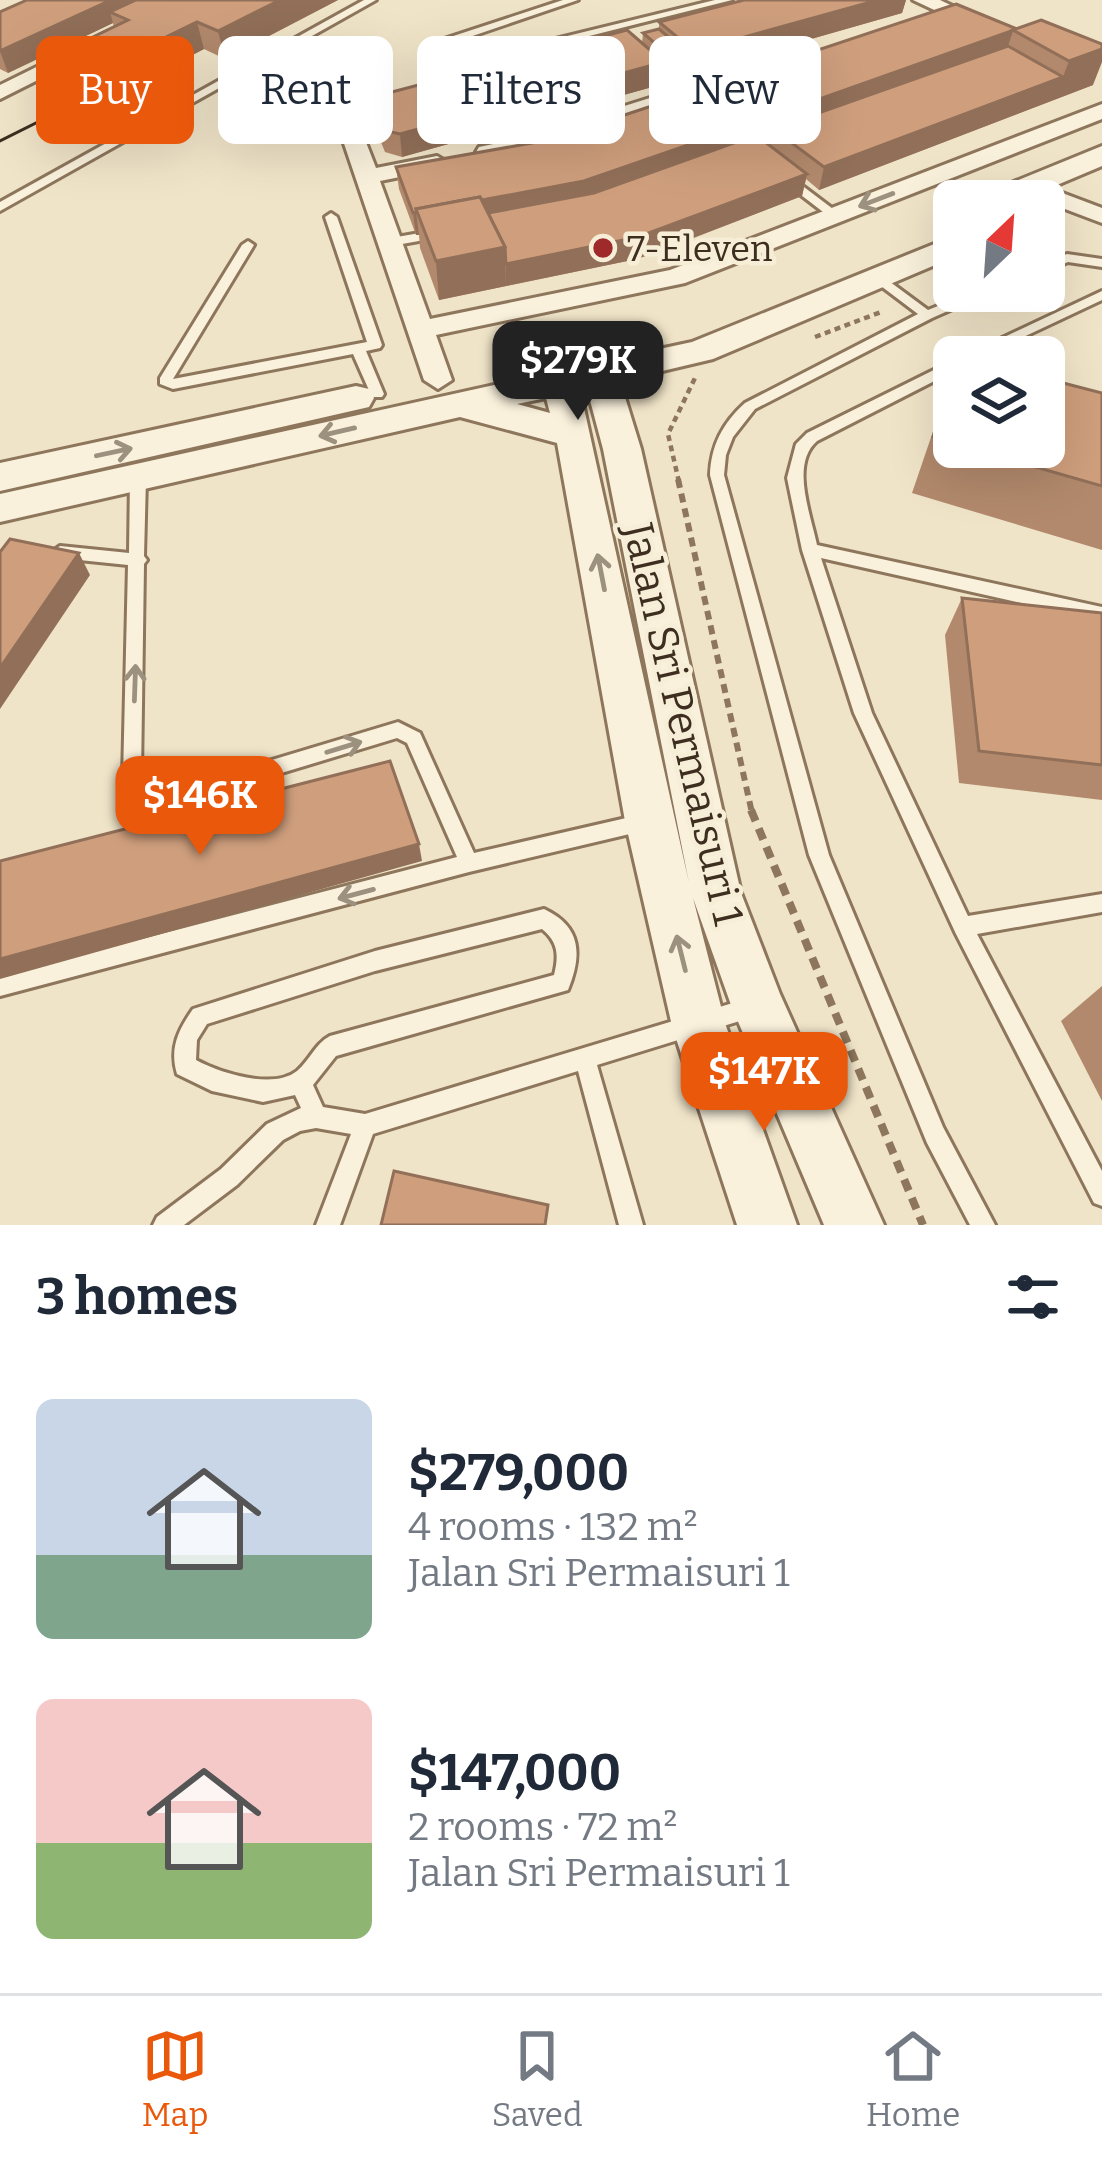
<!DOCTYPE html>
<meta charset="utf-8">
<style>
body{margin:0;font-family:Bitter,serif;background:#f2f2f3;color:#1f2937;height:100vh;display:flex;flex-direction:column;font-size:45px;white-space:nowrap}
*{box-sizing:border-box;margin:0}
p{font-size:39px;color:#747a83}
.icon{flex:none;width:66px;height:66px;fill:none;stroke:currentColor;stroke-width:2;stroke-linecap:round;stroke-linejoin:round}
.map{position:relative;height:1225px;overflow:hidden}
.sheet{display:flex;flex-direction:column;background:#fff;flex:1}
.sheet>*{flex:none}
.guide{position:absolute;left:36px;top:36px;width:1032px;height:108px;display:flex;gap:24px}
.needle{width:78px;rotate:25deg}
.controls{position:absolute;left:933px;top:180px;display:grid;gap:24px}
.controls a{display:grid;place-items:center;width:132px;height:132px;border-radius:18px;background:#fff;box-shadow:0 12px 48px #0002;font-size:60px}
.price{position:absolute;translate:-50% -102px;padding:0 27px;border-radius:24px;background:#ea580c;color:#fff;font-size:39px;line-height:78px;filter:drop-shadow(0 3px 6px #0008)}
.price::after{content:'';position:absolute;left:50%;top:72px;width:36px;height:27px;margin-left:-18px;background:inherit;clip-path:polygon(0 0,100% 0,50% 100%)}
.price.active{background:#222;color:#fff}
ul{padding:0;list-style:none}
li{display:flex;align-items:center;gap:36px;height:300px;padding:0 36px}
li span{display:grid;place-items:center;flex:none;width:336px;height:240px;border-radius:18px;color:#555}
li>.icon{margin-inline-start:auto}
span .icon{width:144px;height:144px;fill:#fffc;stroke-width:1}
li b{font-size:51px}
h2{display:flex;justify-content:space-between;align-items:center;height:144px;padding:0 36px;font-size:51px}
.pill{padding:0 42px;border-radius:18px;background:#fff;box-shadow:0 12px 48px #0002;font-size:42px;line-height:108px}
.pill.active{background:#ea580c;color:#fff}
.tab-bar{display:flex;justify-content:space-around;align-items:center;height:168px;border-top:3px solid #e0e1e3;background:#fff;font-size:33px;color:#747a83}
.tab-bar a{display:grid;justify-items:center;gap:6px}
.tab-bar .active{color:#ea580c}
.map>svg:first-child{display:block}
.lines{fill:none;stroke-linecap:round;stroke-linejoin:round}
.service-casing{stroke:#8d765c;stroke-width:6}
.minor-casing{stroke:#8d765c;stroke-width:6}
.tertiary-casing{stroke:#8d765c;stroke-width:6}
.path-far2{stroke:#8d765c;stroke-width:4.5;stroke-dasharray:6 4.5;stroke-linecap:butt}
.path-far1{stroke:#8d765c;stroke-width:6;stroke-dasharray:9 6;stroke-linecap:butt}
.path{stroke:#8d765c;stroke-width:8;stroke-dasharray:12 8;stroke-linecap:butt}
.service{fill:#faf1dc;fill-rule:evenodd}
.minor{fill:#faf1dc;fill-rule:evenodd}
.tertiary{fill:#faf1dc;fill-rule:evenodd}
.tram{stroke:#3d2e20;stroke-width:3}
.wall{fill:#b2896c}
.shaded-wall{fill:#916f58}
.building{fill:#cf9f7d;stroke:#916f58;stroke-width:3}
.oneway{stroke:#9c907e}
.poi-dot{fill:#9e2a2b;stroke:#f7eed8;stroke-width:4.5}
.labels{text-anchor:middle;stroke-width:9;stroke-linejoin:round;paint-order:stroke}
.far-poi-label{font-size:36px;fill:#3d2e20;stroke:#f7eed8;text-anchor:start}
.street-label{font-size:42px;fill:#3d2e20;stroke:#f7eed8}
</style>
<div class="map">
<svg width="1102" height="1225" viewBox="0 0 1102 1225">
<rect width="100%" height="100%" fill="#f0e4c8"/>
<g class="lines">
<g class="service-casing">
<g id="service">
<path d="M364,0H376L0,211V202Z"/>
<path d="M563,0H578L446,45L443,54L453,64L715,0H732L451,71L433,55L438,41Z"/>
<path d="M645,63H653L696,102V106H688L645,67Z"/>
<path d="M390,100L395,103L394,105L345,117L340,114Z"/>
<path d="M784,178H792L841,215L831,218L784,182Z"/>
<path d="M331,213L337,217L382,345L380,348L366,351L384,394L382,397H372L353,354L173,389L160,384V378L242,245L248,241L254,245L173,379L367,342L325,217Z"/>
<path d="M437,230L441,231V237L391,246L385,242L391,238Z"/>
<path d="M1067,254L1102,259V267L1068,262L1044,272V263Z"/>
<path d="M878,273L928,310L975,291H993L932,318L755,409L733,437L726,455L724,475L829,855L943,1127L995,1225H970L927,1143L809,855L710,475C711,445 723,423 745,403L918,314L873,280L872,277Z"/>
<path d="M1102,291V300L981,357H962Z"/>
<path d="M954,360V371L817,441C790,464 811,515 817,545L1102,607V621L821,558L872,713L968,916L1102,894V912L977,934L1102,1171V1206L1094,1203L956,934L854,713L802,550L787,478L796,444L807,433Z"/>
<path d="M138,473L146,478L144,556L147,560L144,564L141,775L154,783L232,772L398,722L420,733L474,853L648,813L655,816L657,822L655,828L469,872L0,996V976L457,857L407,743L397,738L232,788L152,800L126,785L123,779L128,565L60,558L52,552L60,546L129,553L130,478Z"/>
<path d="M544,909C582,927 582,955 568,990L336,1056L313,1085L323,1107L365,1114L756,996L763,999L766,1006L763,1013L756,1016L597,1065L643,1225H619L578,1071L373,1134L340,1225H316L351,1134L316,1128L300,1131L283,1140L237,1185L184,1225H153L157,1217L221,1169L267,1124L301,1108L295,1095L263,1102L212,1091L177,1074C169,1048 179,1029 193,1009L375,951ZM542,929C558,942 559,955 554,975L330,1036C315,1044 310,1060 297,1071C273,1090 220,1073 196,1060L197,1040L207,1024L375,971Z"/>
</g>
</g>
<g class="minor-casing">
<g id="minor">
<path d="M172,0H197L0,99V85Z"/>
<path d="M913,0H940L994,26L977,30Z"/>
<path d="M799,51L806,53V61L539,148L487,159L476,152L479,147L526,137Z"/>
<path d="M1102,104V119L685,283L436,335L452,380L438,389L424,380L334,114L337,109H353L376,168L437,156L449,163L445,168L380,181L430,319L670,270Z"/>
<path d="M1028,180L1102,208V223L1020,192L1016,187Z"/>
</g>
</g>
<g class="tertiary-casing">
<g id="tertiary">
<path d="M1102,146V166L1019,201H978L982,195Z"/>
<path d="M954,236V257L713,359L620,381L641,449L741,893L780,994L884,1225H824L731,1005L693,898L726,1026L797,1225H737L672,1026L625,821L557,443L460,417L0,522V494L540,375L536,358L541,350H565L573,368L580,366L576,349L581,341H605L613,359L692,342ZM587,389L603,449L689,883L580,390ZM546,398L550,413L517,404Z"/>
<path d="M356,386L369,389L374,398L369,407L0,491V463Z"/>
</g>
</g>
<g class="path-far2">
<path d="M815,337L881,312"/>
<path d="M679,482L668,434L695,378"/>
</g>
<path class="path-far1" d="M678,479L752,813"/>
<path class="path" d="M751,810L923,1225"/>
<use href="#service" class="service"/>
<use href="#minor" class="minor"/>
<use href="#tertiary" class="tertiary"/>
<path class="tram" d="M0,141L156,63"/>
</g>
<g class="wall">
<path d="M338,0L225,59L204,49L138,83L102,65L93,37L114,27L113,23L8,73L0,69V12Z"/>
<path d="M744,0H906L902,13L692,73L686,67L670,72L664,67L663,84L402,157L385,152L372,120L369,98L642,43L643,33L659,29V22Z"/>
<path d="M1041,20L1093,85L819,190L806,179L802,196L637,259L439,300L420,248L419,235H416L399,189L396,167L549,140L711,102L713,85L1017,29Z"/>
<path d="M954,370V447H1044L1102,393V550L912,493Z"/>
<path d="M962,598L1102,613V800L959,783L945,635Z"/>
<path d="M1102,986V1101L1061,1021Z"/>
</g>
<g class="shaded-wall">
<path d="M111,0H160L110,12L113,23L8,73L0,51Z"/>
<path d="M280,0H338L225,59L218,31Z"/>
<path d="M878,0H906L902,13L692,73L694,51Z"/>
<path d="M197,22L204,49L138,83L129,55Z"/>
<path d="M1013,31L1006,52L773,129L771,137L757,142L760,120Z"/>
<path d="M1102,49V62L1093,85L819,190L824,167L1063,77L1069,61Z"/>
<path d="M687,53L686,67L670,72L671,57Z"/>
<path d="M664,62L663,84L402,157L400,134Z"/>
<path d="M743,126L740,148L584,204L485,222L417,212Z"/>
<path d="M807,174L802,196L665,249L637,259L506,286V264Z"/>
<path d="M416,212L419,235H416L413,213Z"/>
<path d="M505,247L506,286L439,300L436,261Z"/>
<path d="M79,553L90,575L0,709V668Z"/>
<path d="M419,844L422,861L0,979V959Z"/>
</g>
<g class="building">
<path d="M27,0H111L0,51V12Z"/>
<path d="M136,0H280L218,31L197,22L129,55L93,37L128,20L110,12Z"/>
<path d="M744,0H878L694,51L659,22Z"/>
<path d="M956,4L1017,29L760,120L713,85Z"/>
<path d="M1041,20L1102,44V49L1069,61L1013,30Z"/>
<path d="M659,29L687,53L671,57L643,33Z"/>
<path d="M627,30L664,62L400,134L382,130L369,98Z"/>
<path d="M1008,46L1063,77L824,167L773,129Z"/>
<path d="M697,91L743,126L584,181L482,200L480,197L416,209L417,212L413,213L396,167L549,140Z"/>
<path d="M756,135L807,174L638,237L506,264L505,247L488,213L594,193Z"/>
<path d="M480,197L505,247L436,261L416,209Z"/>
<path d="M954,372V443L933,437Z"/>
<path d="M1044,378L1102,393V486L966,447H1044Z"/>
<path d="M10,539L79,553L0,668V552Z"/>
<path d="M962,598L1102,613V765L979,751Z"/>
<path d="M390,761L419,844L0,959V861Z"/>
<path d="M394,1171L548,1205L545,1225H381Z"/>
</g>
<defs><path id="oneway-shaft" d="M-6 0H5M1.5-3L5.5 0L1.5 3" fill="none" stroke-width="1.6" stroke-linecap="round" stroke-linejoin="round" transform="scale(3)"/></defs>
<g class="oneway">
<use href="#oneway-shaft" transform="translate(876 200) rotate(159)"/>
<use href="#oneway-shaft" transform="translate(337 432) rotate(167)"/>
<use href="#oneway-shaft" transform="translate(114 452) rotate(-12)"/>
<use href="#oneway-shaft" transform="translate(601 572) rotate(-101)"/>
<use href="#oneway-shaft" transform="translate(135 683) rotate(-88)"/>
<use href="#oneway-shaft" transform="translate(344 747) rotate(-17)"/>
<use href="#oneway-shaft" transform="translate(356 894) rotate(165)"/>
<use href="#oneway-shaft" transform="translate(681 953) rotate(-104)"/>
</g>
<circle class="poi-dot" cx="603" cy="248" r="12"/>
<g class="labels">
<g class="far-poi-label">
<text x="627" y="261">7-Eleven</text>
</g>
<g class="street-label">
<text transform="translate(684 724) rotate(77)" y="15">Jalan Sri Permaisuri 1</text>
</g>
</g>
</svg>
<div class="controls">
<a><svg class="needle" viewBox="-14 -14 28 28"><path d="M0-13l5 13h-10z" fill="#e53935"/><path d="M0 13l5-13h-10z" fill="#747a83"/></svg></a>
<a><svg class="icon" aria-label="layers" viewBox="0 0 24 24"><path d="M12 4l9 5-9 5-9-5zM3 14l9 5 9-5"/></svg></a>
</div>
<b class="price active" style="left:578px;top:423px">$279K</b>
<b class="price" style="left:200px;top:858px">$146K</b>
<b class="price" style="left:764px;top:1134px">$147K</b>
<div class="guide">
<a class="pill active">Buy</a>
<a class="pill">Rent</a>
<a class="pill">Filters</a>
<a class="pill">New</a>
</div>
</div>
<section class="sheet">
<h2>3 homes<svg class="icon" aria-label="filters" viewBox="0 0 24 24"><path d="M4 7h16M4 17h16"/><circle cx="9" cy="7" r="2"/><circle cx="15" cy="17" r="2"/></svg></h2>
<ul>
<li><span style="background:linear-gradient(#c9d6e8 65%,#7fa58c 0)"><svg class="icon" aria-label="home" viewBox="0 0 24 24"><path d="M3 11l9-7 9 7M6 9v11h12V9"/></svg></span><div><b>$279,000</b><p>4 rooms · 132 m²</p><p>Jalan Sri Permaisuri 1</p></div></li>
<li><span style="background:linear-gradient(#f6c9c9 60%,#8fb573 0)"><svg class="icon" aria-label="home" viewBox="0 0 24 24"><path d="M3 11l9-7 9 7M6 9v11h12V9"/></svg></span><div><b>$147,000</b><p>2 rooms · 72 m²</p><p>Jalan Sri Permaisuri 1</p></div></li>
</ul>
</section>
<nav class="tab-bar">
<a class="active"><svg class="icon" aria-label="map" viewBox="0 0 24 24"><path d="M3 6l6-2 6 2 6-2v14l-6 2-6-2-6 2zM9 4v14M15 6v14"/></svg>Map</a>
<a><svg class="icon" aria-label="saved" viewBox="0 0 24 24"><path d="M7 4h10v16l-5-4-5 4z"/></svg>Saved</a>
<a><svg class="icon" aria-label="home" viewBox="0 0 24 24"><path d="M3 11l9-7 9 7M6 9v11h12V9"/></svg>Home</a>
</nav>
